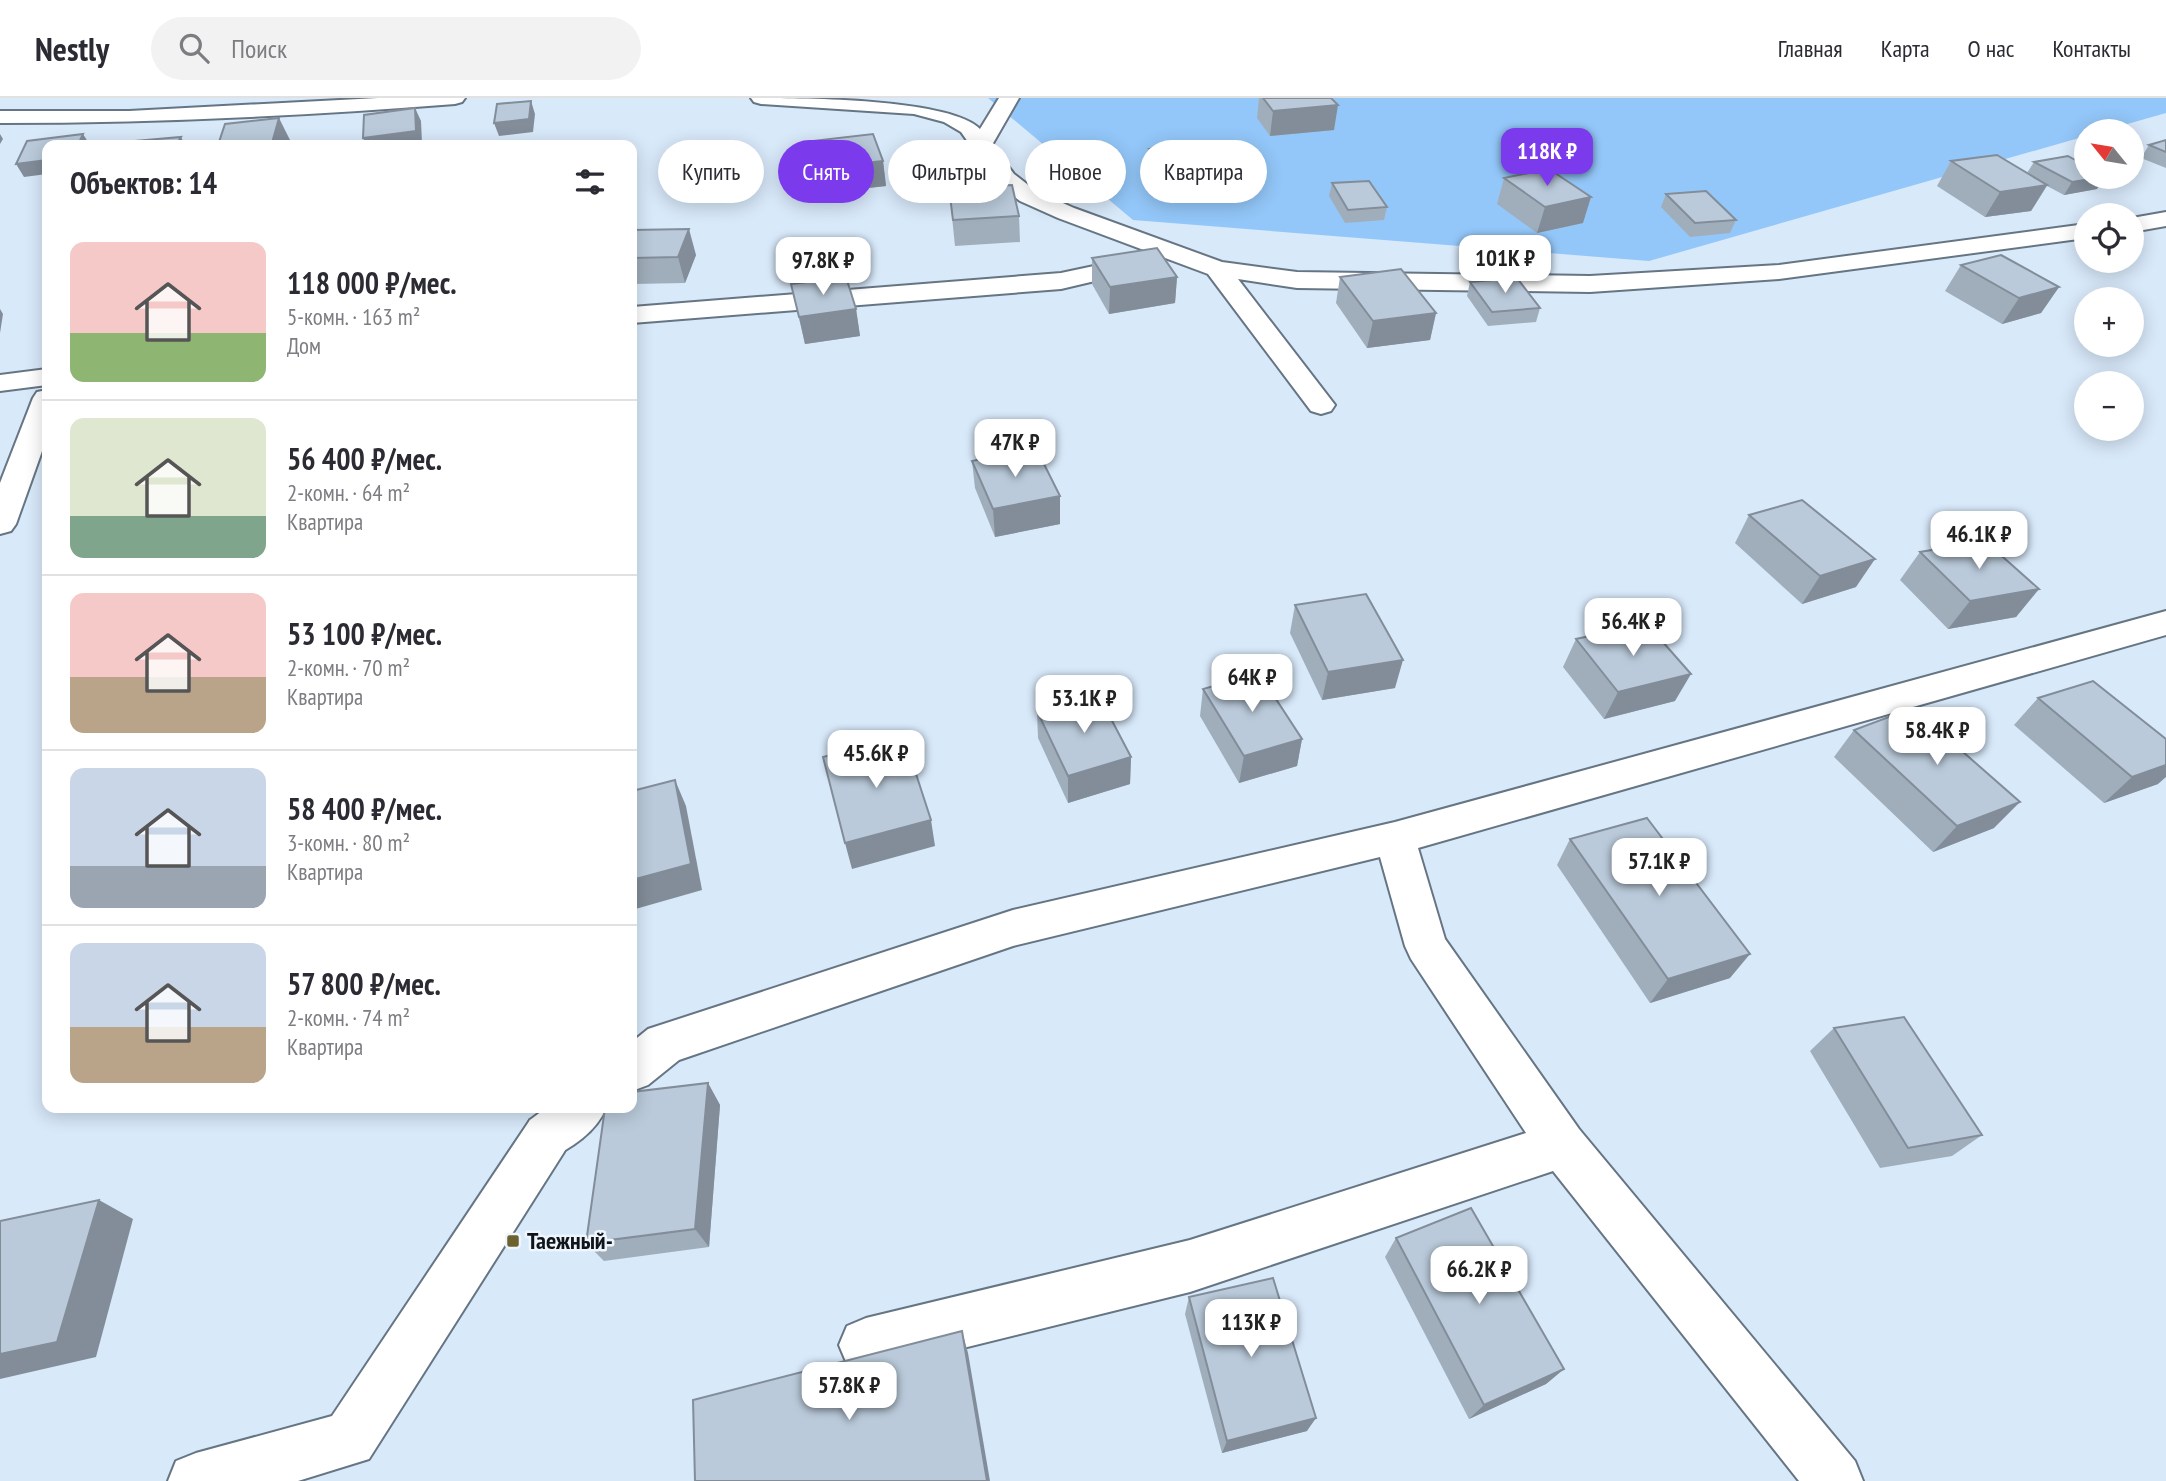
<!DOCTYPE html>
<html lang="ru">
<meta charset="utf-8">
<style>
body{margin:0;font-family:"PT Sans Narrow",sans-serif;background:#f2f2f3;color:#2b2b33;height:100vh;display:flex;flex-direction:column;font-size:26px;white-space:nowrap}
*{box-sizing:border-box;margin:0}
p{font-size:23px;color:#7c7c81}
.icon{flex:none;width:38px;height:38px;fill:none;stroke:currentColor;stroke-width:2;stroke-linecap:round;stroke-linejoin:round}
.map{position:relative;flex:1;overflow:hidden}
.details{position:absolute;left:42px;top:42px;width:595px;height:973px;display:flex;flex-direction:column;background:#fff;border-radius:14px;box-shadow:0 4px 18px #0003}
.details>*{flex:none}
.banner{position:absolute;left:658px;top:42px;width:665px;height:63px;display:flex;gap:14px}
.needle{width:46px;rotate:300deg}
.controls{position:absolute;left:2074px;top:21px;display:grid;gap:14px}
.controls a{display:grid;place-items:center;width:70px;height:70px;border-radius:50%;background:#fff;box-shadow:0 4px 18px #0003;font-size:35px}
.price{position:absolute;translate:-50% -60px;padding:0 16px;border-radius:14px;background:#fff;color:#222;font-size:23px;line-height:46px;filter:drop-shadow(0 2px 4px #0008)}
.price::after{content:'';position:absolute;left:50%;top:42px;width:21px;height:16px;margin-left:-10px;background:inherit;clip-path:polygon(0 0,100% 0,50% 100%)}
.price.on{background:#7c3aed;color:#fff}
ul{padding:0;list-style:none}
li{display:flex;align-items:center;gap:21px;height:175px;padding:0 28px}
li+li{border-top:2px solid #e1e1e2}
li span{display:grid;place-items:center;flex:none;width:196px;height:140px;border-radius:14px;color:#555}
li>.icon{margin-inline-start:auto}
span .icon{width:84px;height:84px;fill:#fffc;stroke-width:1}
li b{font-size:30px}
h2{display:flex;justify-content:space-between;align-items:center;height:84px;padding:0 28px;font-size:30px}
.pill{padding:0 24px;border-radius:32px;background:#fff;box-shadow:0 4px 18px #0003;font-size:24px;line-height:63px}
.pill.on{background:#7c3aed;color:#fff}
header{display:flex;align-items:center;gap:42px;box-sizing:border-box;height:98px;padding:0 35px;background:#fff;border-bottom:2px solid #e1e1e2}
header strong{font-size:33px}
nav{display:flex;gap:38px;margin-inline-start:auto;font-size:24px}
.search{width:490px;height:63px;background:#f2f2f3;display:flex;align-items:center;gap:18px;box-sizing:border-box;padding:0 24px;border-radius:38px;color:#7c7c81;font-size:26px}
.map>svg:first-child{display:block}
.green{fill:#93c7f9}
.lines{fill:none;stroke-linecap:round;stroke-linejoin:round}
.minor-casing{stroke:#667583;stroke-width:4}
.tertiary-casing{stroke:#667583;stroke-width:4}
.minor{fill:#fff;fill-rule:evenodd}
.tertiary{fill:#fff;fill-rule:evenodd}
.wall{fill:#a0aebb}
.shaded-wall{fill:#828d99}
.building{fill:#bacada;stroke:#828d99;stroke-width:2}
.poi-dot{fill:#6c622f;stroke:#eef5fc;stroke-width:2.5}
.labels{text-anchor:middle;stroke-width:5;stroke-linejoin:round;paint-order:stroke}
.near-poi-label{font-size:24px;font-weight:bold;fill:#0f151a;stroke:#eef5fc;text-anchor:start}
</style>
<header>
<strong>Nestly</strong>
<div class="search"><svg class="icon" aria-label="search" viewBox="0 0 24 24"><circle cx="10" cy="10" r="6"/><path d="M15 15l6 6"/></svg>Поиск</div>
<nav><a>Главная</a><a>Карта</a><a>О нас</a><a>Контакты</a></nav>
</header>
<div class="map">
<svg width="2166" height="1383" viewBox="0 0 2166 1383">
<rect width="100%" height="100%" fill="#d8e9fa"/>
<path class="green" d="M988,0H2166V15L2103,33H2086V38L1649,163L1133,122Z"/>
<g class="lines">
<g class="minor-casing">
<g id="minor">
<path d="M378,0H465L462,4L455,6C303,18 152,25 0,25V13H129Z"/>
<path d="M751,0C800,0 949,0 980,31L999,0H1019L992,47L1014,76L1036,93L1074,110L1222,164L1297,174L1590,178L1779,167L2086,126V140L1779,181L1590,194L1297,190L1238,181L1335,307L1331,313L1321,316L1311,313L1208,176L1058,120L1020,103L998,86L961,34L944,24L914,16L761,6L754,4Z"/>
<path d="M2166,114V128L2132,134V120Z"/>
<path d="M1141,158L1150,160L1153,165L1150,170L1061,191L632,225V209L1061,175Z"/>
<path d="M47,271V287L0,293V277Z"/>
<path d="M47,292V339L16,426L11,433L0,436V385L33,300L37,294Z"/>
<path d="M2166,513V537L1418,750L1445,841L1579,1031L1855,1363L1863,1383H1799L1553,1073L1190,1194L866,1274L847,1266L839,1247L847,1228L866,1220L1190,1142L1526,1035L1411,861L1405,848L1380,759L1013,848L679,962L648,987L632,993V944L648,931L1013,812L1395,724Z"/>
<path d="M546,1010H606C596,1034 571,1051 547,1061L530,1054L523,1038L530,1022Z"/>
</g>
</g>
<g class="tertiary-casing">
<path id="tertiary" d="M547,1015L564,1022L571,1038L564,1054L369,1361L298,1383H168L176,1363L196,1355L332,1318L530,1022Z"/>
</g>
<use href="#minor" class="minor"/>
<use href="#tertiary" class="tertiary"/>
</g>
<g class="wall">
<path d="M1259,0H1331L1334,32L1270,38L1257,20Z"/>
<path d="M2166,42V70L2141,60L2149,47Z"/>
<path d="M812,43L883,63L886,88L823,95L816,68Z"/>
<path d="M1149,51L1213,74L1212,87L1171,93L1148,64Z"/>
<path d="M1951,63L2027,75L2034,64L2097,91L2064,97L2047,88L2031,113L1985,119L1937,88Z"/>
<path d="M1504,80L1583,125L1537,135L1497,106Z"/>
<path d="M1332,85L1387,109L1384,122L1345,125L1329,98Z"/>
<path d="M949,90L1019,118L1020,144L955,148Z"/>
<path d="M1666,96L1736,122L1730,135L1690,139L1661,109Z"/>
<path d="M632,132L696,157L685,185L632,186Z"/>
<path d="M1092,160L1177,179L1175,205L1109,216L1092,186Z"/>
<path d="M1961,167L2059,189L2041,215L2002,226L1945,193Z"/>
<path d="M1340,179L1436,215L1430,242L1367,250L1336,205Z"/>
<path d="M1470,184L1540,210L1536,224L1488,228L1467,198Z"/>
<path d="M791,186L856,211L860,238L805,246Z"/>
<path d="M972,363L1060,426L995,439L975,390Z"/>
<path d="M1749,417L1856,489L1802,506L1735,445Z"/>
<path d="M1920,454L2039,491L2016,519L1948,531L1900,482Z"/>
<path d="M1295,507L1395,590L1322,602L1290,535Z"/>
<path d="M1576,541L1675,603L1604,621L1563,569Z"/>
<path d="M1203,591L1302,641L1297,668L1239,685L1200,618Z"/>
<path d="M2038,600L2158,686L2104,705L2014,627Z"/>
<path d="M1037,613L1131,659L1130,686L1068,705L1038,640Z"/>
<path d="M1854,632L1994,730L1933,754L1834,659Z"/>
<path d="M1570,741L1730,880L1650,905L1557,767Z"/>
<path d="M1834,930L1982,1037L1952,1058L1880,1070L1810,953Z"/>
<path d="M708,985L720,1007L709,1149L604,1163L586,1145Z"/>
<path d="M1396,1140L1564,1271L1546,1286L1469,1321L1385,1159Z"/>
<path d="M1189,1199L1307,1333L1222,1355L1185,1216Z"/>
</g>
<g class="shaded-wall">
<path d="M531,3L535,16L533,34L499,38L494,25Z"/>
<path d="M1338,7L1334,32L1270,38L1273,13Z"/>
<path d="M415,10L421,23L422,45L409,47H366L363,40Z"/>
<path d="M279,20L291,44L290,47H254Z"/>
<path d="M0,36L3,41L0,46Z"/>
<path d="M83,36L90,47H78Z"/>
<path d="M181,39L185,47H176Z"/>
<path d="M47,62V76L24,79L16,66Z"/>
<path d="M883,63L886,88L823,95L819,70Z"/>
<path d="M1213,74L1212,87L1171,93L1172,80Z"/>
<path d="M2105,79L2097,91L2064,97L2072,84Z"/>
<path d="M2047,87L2031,113L1985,119L2000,94Z"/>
<path d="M1591,99L1583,125L1537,135L1545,109Z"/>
<path d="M689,131L696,157L685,185L678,159Z"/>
<path d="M1177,179L1175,205L1109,216L1110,189Z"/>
<path d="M2059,189L2041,215L2002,226L2019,200Z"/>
<path d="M0,211L3,216L0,235Z"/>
<path d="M856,211L860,238L805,246L799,219Z"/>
<path d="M1436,215L1430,242L1367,250L1373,223Z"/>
<path d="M1060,398V426L995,439L993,411Z"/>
<path d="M1875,461L1856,489L1802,506L1820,478Z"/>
<path d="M2039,491L2016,519L1948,531L1970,503Z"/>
<path d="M1403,562L1395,590L1322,602L1328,574Z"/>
<path d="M1691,576L1675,603L1604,621L1618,594Z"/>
<path d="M1302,641L1297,668L1239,685L1244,658Z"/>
<path d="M1131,659L1130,686L1068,705V678Z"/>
<path d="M2166,667V679L2158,686L2104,705L2132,679Z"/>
<path d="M675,682L686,708L702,792L632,812V782Z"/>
<path d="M2020,704L1994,730L1933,754L1957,728Z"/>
<path d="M931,722L935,748L852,771L845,745Z"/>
<path d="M1750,856L1730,880L1650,905L1668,881Z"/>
<path d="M708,985L720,1007L709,1149L695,1131Z"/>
<path d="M99,1102L133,1121L96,1259L0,1281V1256Z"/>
<path d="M962,1233L968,1255L990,1383H987Z"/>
<path d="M1564,1271L1546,1286L1469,1321L1484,1307Z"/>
<path d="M1316,1320L1307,1333L1222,1355L1227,1343Z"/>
</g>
<g class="building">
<path d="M1263,0H1331L1338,7L1273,13Z"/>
<path d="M531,3L529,21L494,25L497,6Z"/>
<path d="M415,10L416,33L363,40L364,17Z"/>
<path d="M279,20L272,45L254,47H218L225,26Z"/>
<path d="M83,36L78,47H47V62L16,66L27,43Z"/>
<path d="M873,36L883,63L819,70L812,43Z"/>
<path d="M181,39L176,47H132L135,43Z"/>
<path d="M2166,42V54L2149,47Z"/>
<path d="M1189,45L1213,74L1172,80L1149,51Z"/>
<path d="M1997,57L2047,87L2000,94L1951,63Z"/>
<path d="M2068,58L2086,68V79H2103L2072,84L2034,64Z"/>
<path d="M1549,71L1591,99L1545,109L1504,80Z"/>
<path d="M1369,83L1387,109L1348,112L1332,85Z"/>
<path d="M1012,87L1019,118L953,122L949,90Z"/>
<path d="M1706,93L1736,122L1695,125L1666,96Z"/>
<path d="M689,131L678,159L632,160V132Z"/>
<path d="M1157,150L1177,179L1110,189L1092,160Z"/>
<path d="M2001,157L2059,189L2019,200L1961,167Z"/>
<path d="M1401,171L1436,215L1373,223L1340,179Z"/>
<path d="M846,179L856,211L799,219L791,186Z"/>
<path d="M1517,180L1540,210L1492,214L1470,184Z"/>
<path d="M1036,350L1060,398L993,411L972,363Z"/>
<path d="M1802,402L1875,461L1820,478L1749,417Z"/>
<path d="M1985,443L2039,491L1970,503L1920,454Z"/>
<path d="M1366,496L1403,562L1328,574L1295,507Z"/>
<path d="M1647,526L1691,576L1618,594L1576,541Z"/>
<path d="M1259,575L1302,641L1244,658L1203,591Z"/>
<path d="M2093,583L2166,641V667L2132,679L2038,600Z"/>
<path d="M1098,596L1131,659L1068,678L1037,613Z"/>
<path d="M1913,610L2020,704L1957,728L1854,632Z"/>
<path d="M904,639L931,722L845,745L823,659Z"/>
<path d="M675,682L691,766L632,782V693Z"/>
<path d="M1647,720L1750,856L1668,881L1570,741Z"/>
<path d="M1904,919L1982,1037L1908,1050L1834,930Z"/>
<path d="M708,985L695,1131L586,1145L605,1010H632V994Z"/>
<path d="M99,1102L57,1244L0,1256V1123Z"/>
<path d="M1471,1110L1564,1271L1484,1307L1396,1140Z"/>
<path d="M1273,1180L1316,1320L1227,1343L1189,1199Z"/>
<path d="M962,1233L987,1383H695L693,1302Z"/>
</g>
<rect class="poi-dot" x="506" y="1136" width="14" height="14" rx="3.5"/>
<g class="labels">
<g class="near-poi-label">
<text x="527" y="1151">Таежный-</text>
</g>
</g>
</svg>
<div class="controls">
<a><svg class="needle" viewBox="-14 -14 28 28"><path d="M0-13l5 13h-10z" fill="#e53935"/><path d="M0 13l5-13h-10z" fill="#7c7c81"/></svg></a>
<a><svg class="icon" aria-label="locate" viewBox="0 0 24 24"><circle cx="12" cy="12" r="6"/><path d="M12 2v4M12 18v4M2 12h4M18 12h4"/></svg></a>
<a>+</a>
<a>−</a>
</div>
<b class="price on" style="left:1547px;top:90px">118K ₽</b>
<b class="price" style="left:1505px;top:197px">101K ₽</b>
<b class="price" style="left:823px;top:199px">97.8K ₽</b>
<b class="price" style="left:1015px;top:381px">47K ₽</b>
<b class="price" style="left:1979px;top:473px">46.1K ₽</b>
<b class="price" style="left:1633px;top:560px">56.4K ₽</b>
<b class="price" style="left:1252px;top:616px">64K ₽</b>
<b class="price" style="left:1084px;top:637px">53.1K ₽</b>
<b class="price" style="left:1937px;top:669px">58.4K ₽</b>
<b class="price" style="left:876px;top:692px">45.6K ₽</b>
<b class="price" style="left:1659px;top:800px">57.1K ₽</b>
<b class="price" style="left:1479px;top:1208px">66.2K ₽</b>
<b class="price" style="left:1251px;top:1261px">113K ₽</b>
<b class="price" style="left:849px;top:1324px">57.8K ₽</b>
<div class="banner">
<a class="pill">Купить</a>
<a class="pill on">Снять</a>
<a class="pill">Фильтры</a>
<a class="pill">Новое</a>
<a class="pill">Квартира</a>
</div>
<section class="details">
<h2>Объектов: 14<svg class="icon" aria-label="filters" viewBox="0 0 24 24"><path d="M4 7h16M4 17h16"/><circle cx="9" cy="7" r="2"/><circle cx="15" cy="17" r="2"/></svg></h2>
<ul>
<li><span style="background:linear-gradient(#f6c9c9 65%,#8fb573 0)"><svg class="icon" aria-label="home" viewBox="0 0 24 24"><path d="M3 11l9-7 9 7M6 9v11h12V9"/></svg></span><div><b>118 000 ₽/мес.</b><p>5-комн. · 163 m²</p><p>Дом</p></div></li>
<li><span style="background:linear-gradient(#dfe7d0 70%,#7fa58c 0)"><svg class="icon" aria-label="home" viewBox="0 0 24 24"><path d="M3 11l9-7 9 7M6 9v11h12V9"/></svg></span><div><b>56 400 ₽/мес.</b><p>2-комн. · 64 m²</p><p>Квартира</p></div></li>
<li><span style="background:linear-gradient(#f6c9c9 60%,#b9a48a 0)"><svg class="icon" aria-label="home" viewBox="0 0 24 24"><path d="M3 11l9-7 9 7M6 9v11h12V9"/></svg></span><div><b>53 100 ₽/мес.</b><p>2-комн. · 70 m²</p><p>Квартира</p></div></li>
<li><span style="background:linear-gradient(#c9d6e8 70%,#9aa5b1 0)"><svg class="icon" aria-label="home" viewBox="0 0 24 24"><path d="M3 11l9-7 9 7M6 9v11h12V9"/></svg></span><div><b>58 400 ₽/мес.</b><p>3-комн. · 80 m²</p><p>Квартира</p></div></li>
<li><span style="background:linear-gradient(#c9d6e8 60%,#b9a48a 0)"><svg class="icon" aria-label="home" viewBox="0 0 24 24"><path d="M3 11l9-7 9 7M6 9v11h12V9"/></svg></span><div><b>57 800 ₽/мес.</b><p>2-комн. · 74 m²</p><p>Квартира</p></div></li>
</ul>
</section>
</div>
